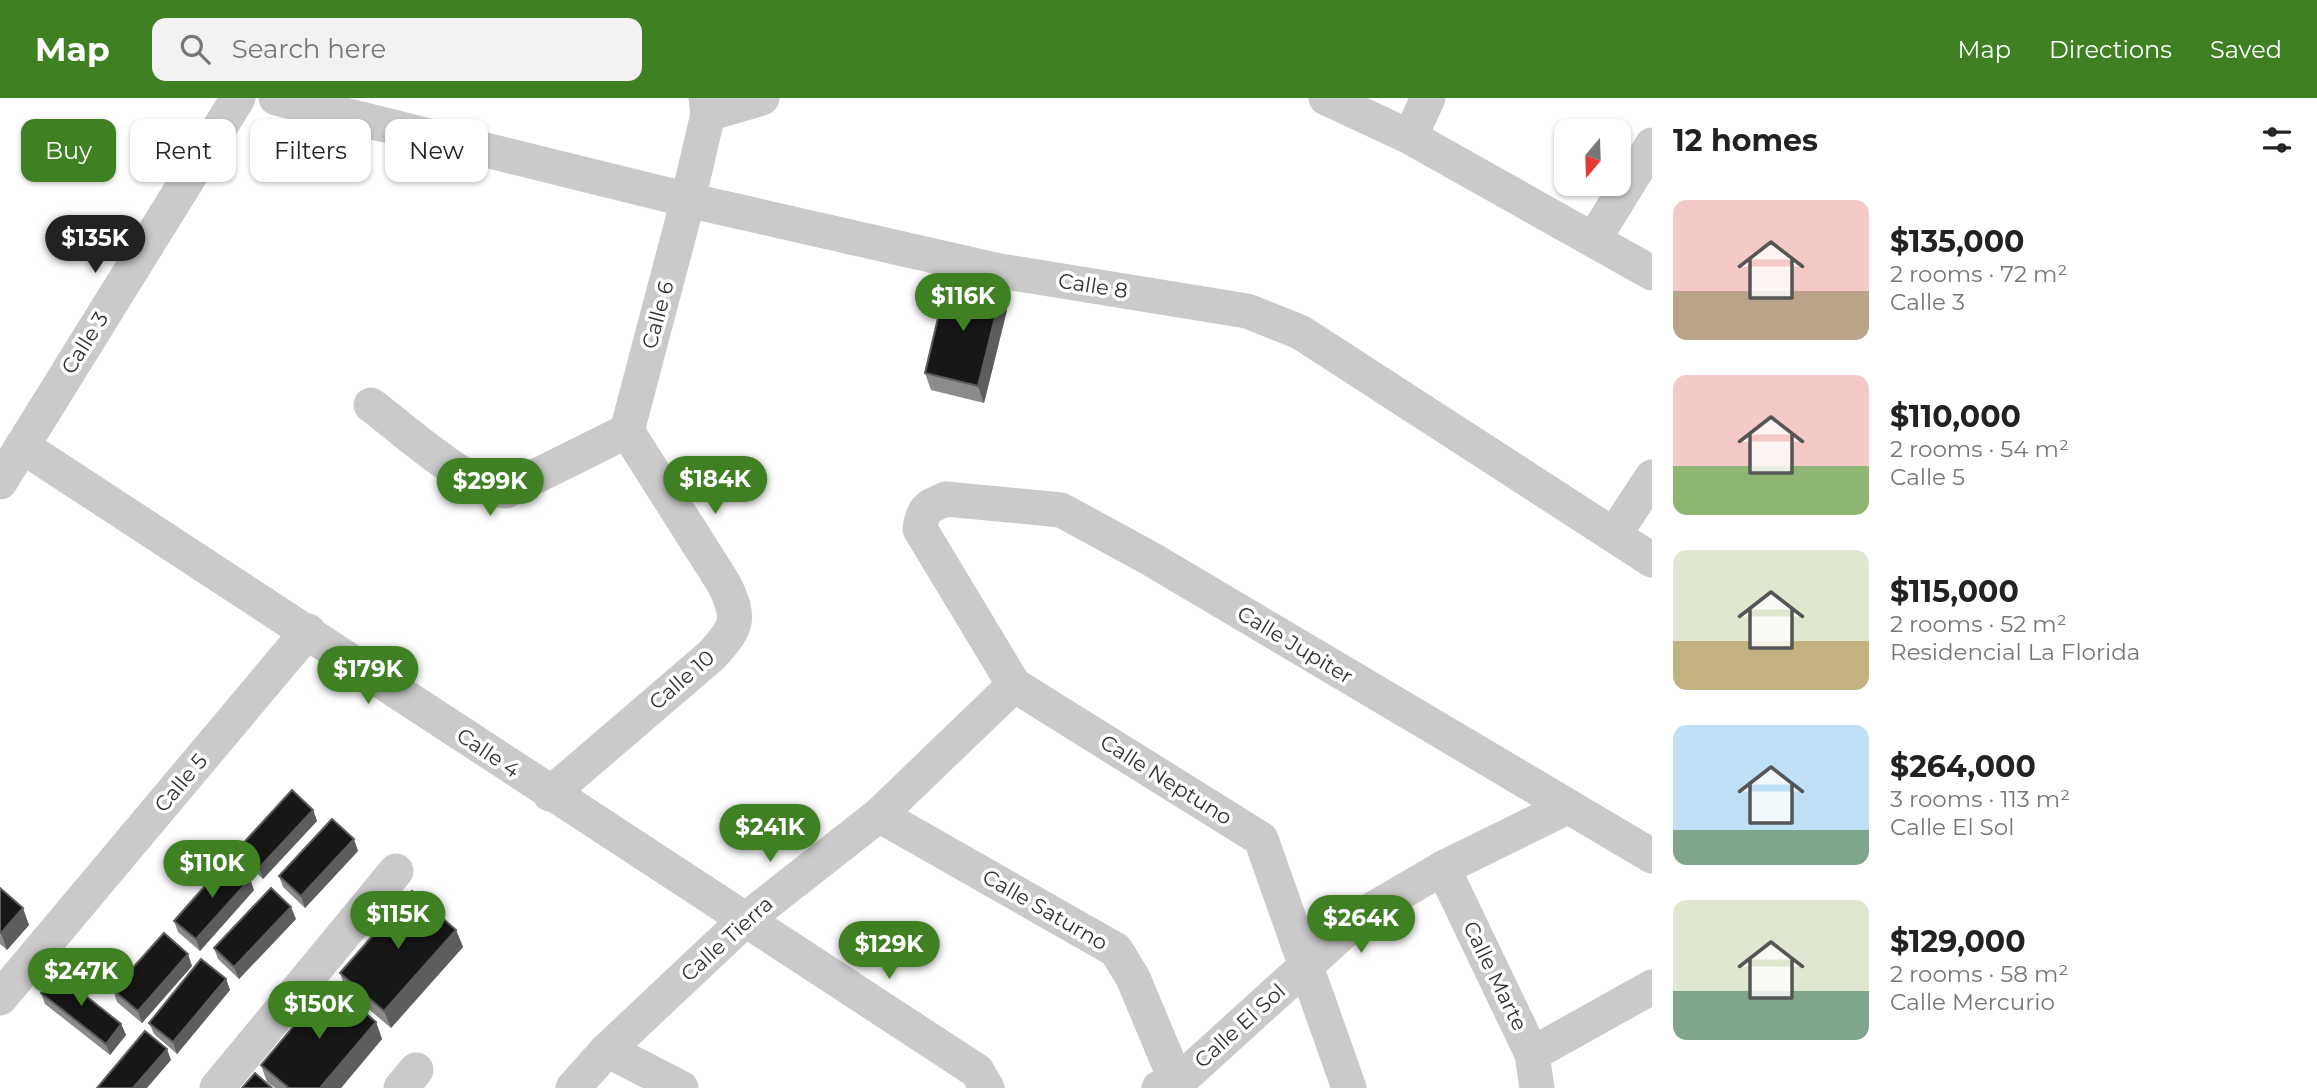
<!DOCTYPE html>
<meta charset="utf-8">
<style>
body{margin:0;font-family:Montserrat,sans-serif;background:#f2f2f2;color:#222;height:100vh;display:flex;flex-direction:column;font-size:26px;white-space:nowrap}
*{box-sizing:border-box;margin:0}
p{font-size:23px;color:#767676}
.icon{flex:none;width:38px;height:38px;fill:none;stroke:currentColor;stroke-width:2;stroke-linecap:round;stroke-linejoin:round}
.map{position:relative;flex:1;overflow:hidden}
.sheet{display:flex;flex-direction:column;background:#fff;width:665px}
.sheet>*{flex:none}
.guide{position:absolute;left:21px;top:21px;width:665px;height:63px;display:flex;gap:14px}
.needle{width:46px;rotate:199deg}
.tools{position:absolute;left:1554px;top:21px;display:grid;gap:14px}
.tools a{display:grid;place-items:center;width:77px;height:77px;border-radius:14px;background:#fff;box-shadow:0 2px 5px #0004;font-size:35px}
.price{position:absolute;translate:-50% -60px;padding:0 16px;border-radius:24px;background:#3f8122;color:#fff;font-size:23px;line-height:46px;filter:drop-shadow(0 2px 4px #0008)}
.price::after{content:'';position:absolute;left:50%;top:42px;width:21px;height:16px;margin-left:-10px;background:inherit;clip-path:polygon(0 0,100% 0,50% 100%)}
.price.selected{background:#222;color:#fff}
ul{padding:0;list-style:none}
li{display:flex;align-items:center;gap:21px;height:175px;padding:0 21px}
li span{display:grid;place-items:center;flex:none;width:196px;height:140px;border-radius:14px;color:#555}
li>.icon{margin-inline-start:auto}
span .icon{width:84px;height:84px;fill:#fffc;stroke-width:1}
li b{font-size:30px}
h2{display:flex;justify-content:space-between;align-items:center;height:84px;padding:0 21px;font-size:30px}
.tag{padding:0 24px;border-radius:14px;background:#fff;box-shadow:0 2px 5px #0004;font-size:24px;line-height:63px}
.tag.selected{background:#3f8122;color:#fff}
header{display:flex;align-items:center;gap:42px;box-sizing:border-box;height:98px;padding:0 35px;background:#3f8122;color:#fff}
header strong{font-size:33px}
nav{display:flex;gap:38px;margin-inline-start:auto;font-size:24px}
.search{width:490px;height:63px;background:#f2f2f2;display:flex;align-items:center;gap:18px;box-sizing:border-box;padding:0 24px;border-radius:14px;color:#767676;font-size:26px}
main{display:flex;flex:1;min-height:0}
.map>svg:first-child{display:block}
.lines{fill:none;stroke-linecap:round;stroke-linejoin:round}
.street{stroke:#cacaca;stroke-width:35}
.wall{fill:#8b8b8b}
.shaded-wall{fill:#5d5d5d}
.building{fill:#171717;stroke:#5d5d5d;stroke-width:2}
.labels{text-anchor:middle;stroke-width:7;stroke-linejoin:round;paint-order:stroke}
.street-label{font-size:21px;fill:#303030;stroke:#fff}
</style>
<header>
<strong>Map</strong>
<div class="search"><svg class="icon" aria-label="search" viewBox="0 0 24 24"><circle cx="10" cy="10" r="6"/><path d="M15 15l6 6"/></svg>Search here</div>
<nav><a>Map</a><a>Directions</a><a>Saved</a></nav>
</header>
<main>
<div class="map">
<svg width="1652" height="990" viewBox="0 0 1652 990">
<rect width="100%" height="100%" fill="#fff"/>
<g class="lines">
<g class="street">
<path d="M276,0L688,102L1000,173L1247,213L1300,234L1652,462"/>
<path d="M1326,0L1410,39L1652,175"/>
<path d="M708,16L762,0"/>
<path d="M1410,39L1428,0"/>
<path d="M1594,141L1652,47"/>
<path d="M371,307C402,330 469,392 506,393L627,333"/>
<path d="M627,333L688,102L708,16L706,0"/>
<path d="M22,348C341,555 657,767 977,973L987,990"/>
<path d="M0,384L238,0"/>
<path d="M1614,437L1652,379"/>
<path d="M550,696L712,557C738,528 741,521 724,486L627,333"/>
<path d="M879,717L1116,852L1133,880L1179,990"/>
<path d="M1443,770L1532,956L1537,990"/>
<path d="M0,900L308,533"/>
<path d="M607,952L681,990"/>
<path d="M1532,956L1652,889"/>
<path d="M217,990L396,773"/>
<path d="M401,990L416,972"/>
<path d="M573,990L607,952L744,823L879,717L1014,587"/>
<path d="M1159,990L1178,984L1361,818L1443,770L1567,709"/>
<path d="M1349,990L1261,741L1014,587L920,431C923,410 927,409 946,401L1061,412L1151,461L1652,758"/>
</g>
</g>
<g class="wall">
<path d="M1001,195L1007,212L984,305L931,292L925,275Z"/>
<path d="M313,712L317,723L263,781L242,762L238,751Z"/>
<path d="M358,753L305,810L283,789L279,778Z"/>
<path d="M0,790L29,827L7,852L0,846Z"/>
<path d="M254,792L200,853L178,834L174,823Z"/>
<path d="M296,821L239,881L218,861L214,850Z"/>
<path d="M456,832L463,849L391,930L346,892L340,875Z"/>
<path d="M192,868L142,925L117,904L113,892Z"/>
<path d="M226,881L230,892L177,956L154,936L149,925Z"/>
<path d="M41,895L121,926L126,937L110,957L45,906Z"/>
<path d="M376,924L382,941L341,990H275L267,984L261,967Z"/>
</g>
<g class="shaded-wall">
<path d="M1001,195L1007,212L984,305L978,288Z"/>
<path d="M313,712L317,723L263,781L259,770Z"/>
<path d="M354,741L358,753L305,810L301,798Z"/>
<path d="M250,781L254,792L200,853L196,841Z"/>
<path d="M291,809L296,821L239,881L234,869Z"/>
<path d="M23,810L29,827L7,852L1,835Z"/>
<path d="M456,832L463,849L391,930L384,913Z"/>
<path d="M188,856L192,868L142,925L138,913Z"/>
<path d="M226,881L230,892L177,956L173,944Z"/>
<path d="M376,924L382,941L341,990H320Z"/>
<path d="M121,926L126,937L110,957L106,946Z"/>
<path d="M167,951L171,962L147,990H133Z"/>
</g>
<g class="building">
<path d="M947,182L1001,195L978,288L925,275Z"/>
<path d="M292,692L313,712L259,770L238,751Z"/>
<path d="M332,721L354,741L301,798L279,778Z"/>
<path d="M228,762L250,781L196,841L174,823Z"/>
<path d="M0,790L23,810L1,835L0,834Z"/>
<path d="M271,790L291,809L234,869L214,850Z"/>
<path d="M412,793L456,832L384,913L340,875Z"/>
<path d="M164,835L188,856L138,913L113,892Z"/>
<path d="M201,861L226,881L173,944L149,925Z"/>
<path d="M57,875L121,926L106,946L41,895Z"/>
<path d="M330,885L376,924L320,990H289L261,967Z"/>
<path d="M145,933L167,951L133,990H97Z"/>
<path d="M255,975L272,990H242Z"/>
</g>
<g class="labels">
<g class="street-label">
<text transform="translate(1093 188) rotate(9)" y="7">Calle 8</text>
<text transform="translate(658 217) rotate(-75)" y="7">Calle 6</text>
<text transform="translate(85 245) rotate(-58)" y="7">Calle 3</text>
<text transform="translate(1295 547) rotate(31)" y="7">Calle Jupiter</text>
<text transform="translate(682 582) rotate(-41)" y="7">Calle 10</text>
<text transform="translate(488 655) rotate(34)" y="7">Calle 4</text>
<text transform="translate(1166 682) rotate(32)" y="7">Calle Neptuno</text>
<text transform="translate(181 685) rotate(-50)" y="7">Calle 5</text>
<text transform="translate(1045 812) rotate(30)" y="7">Calle Saturno</text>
<text transform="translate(727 841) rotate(-42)" y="7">Calle Tierra</text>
<text transform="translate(1495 878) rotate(64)" y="7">Calle Marte</text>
<text transform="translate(1240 928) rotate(-42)" y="7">Calle El Sol</text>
</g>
</g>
</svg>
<div class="tools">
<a><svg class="needle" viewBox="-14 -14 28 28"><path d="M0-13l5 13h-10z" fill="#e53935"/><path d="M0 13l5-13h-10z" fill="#767676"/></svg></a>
</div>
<b class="price selected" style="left:95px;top:177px">$135K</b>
<b class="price" style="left:963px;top:235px">$116K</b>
<b class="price" style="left:715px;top:418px">$184K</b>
<b class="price" style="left:490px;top:420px">$299K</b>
<b class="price" style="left:368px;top:608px">$179K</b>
<b class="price" style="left:770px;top:766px">$241K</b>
<b class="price" style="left:212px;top:802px">$110K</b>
<b class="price" style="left:398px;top:853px">$115K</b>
<b class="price" style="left:1361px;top:857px">$264K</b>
<b class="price" style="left:889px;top:883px">$129K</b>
<b class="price" style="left:81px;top:910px">$247K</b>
<b class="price" style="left:319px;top:943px">$150K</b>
<div class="guide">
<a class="tag selected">Buy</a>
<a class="tag">Rent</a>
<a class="tag">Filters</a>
<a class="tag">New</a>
</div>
</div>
<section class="sheet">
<h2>12 homes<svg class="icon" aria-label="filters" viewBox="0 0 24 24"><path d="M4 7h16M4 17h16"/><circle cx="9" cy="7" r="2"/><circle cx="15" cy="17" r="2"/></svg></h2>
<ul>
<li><span style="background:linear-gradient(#f6c9c9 65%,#b9a48a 0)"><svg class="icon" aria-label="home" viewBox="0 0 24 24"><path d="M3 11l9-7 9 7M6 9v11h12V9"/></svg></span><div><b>$135,000</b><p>2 rooms · 72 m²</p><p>Calle 3</p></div></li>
<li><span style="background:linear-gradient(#f6c9c9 65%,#8fb573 0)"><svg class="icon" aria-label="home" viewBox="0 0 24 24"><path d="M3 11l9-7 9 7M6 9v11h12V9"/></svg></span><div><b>$110,000</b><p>2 rooms · 54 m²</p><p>Calle 5</p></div></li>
<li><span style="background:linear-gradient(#dfe7d0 65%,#c2b280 0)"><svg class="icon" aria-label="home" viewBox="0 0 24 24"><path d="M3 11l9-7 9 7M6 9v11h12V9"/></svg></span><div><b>$115,000</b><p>2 rooms · 52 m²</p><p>Residencial La Florida</p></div></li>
<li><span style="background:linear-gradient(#bfe0f5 75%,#7fa58c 0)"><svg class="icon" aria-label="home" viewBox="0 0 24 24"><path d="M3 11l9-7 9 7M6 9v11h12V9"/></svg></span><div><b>$264,000</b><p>3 rooms · 113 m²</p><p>Calle El Sol</p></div></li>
<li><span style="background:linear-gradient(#dfe7d0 65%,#7fa58c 0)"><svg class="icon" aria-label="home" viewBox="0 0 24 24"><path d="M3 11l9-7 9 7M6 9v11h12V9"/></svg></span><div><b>$129,000</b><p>2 rooms · 58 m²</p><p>Calle Mercurio</p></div></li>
</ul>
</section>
</main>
